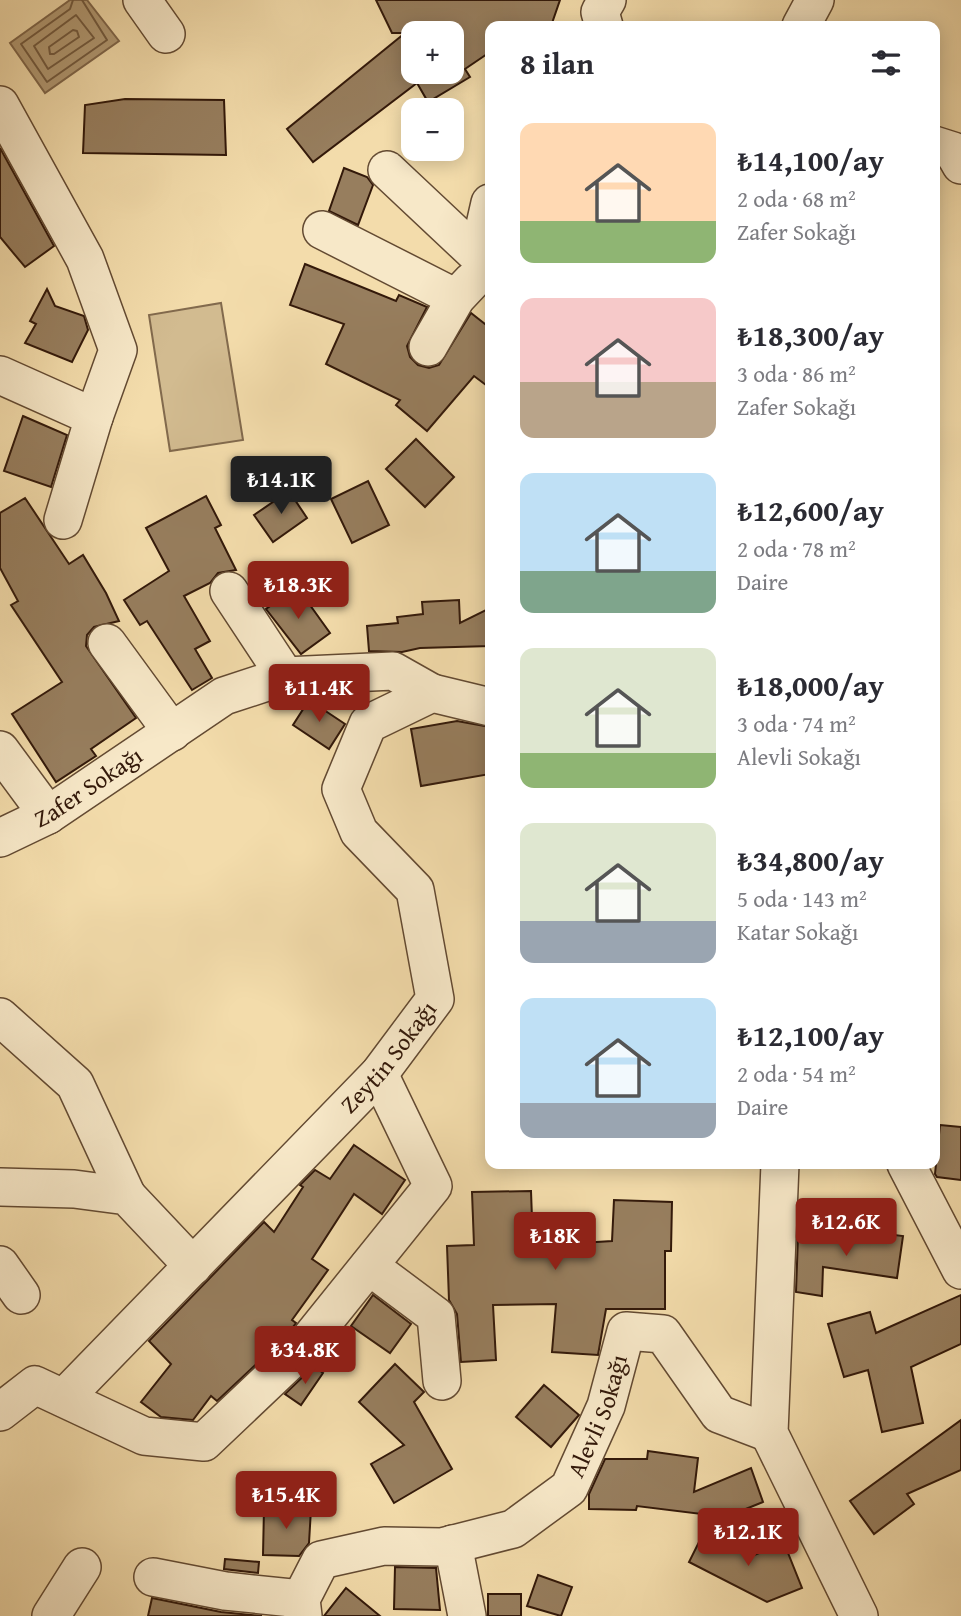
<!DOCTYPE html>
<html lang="tr">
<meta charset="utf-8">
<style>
body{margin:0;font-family:"Gentium Book Plus",serif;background:#f7f7f7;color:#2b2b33;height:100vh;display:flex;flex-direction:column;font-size:26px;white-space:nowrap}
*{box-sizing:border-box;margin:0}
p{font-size:23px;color:#7c7c81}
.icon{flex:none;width:38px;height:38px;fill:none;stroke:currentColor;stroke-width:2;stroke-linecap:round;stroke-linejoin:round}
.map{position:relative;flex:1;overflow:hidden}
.sheet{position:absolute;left:485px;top:21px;width:455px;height:1148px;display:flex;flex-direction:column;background:#fff;border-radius:14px;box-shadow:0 4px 18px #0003}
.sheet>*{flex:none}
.fabs{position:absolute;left:401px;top:21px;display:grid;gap:14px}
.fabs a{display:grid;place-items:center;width:63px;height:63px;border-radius:14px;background:#fff;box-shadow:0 4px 18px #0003;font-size:35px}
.price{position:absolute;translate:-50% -60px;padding:0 16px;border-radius:7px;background:#8f2418;color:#fff;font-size:23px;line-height:46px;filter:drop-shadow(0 2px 4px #0008)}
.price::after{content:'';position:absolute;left:50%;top:42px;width:21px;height:16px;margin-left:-10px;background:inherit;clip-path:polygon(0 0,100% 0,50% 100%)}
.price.current{background:#222;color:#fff}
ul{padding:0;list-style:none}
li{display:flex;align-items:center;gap:21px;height:175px;padding:0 35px}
li span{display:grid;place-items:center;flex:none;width:196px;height:140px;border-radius:14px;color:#555}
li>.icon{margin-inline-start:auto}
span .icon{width:84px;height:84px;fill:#fffc;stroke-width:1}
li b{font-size:30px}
h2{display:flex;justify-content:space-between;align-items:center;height:84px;padding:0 35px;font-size:30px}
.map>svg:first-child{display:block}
.green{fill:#d2bb90;stroke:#826a4d;stroke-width:2}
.water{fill:#b29a74;stroke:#7f664a;stroke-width:2}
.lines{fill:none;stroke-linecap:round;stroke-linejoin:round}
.shore{stroke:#725a3f;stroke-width:2}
.building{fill:#977e5e;stroke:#33190a;stroke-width:2;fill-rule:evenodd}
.minor-casing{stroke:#634a32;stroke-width:40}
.minor{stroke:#f7e8c8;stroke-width:37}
.labels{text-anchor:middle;stroke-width:7;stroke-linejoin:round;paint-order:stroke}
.street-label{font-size:24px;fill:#33190a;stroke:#f7e8c8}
</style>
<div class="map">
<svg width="961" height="1616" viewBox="0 0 961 1616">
<rect width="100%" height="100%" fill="#f3dcab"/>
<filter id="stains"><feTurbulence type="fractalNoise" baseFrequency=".00286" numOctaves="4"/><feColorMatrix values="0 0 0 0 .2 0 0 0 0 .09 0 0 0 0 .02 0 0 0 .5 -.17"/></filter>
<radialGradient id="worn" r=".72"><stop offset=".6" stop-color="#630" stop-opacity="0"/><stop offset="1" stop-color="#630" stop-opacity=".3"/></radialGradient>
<path class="green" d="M221,303L243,440L170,451L149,315Z"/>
<path class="water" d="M70,0H87L119,41L45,93L10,43Z"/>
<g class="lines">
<g class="shore">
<path d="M73,0L70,9L21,44L47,82L107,40L82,0"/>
<path d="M76,15L94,38L48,69L34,46Z"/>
<path d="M73,30L77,31L79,37L54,54H50L49,47Z"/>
</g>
</g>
<g class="building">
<path d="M376,0H560L551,26H490V52L465,69L470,77L428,102L417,83L313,162L287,129L405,33H392ZM413,33H452V72H413Z"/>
<path d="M125,99L224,100L226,155L83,153L85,105Z"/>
<path d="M0,148L54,246L25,267L0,237Z"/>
<path d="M344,168L367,177L373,185L358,225L329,211Z"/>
<path d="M305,264L396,301L399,295L427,307L407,346L410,357L418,365L429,368L439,365L471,313L490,328V388L474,376L427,431L396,405L400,400L326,364L344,324L290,305Z"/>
<path d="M47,289L55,306L84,316L88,330L72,362L25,343L36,324L30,321Z"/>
<path d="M23,416L67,435L51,487L4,471Z"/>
<path d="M416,439L454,477L425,507L386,469Z"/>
<path d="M368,481L389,525L352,543L331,499Z"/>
<path d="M289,491L307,518L273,542L254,515Z"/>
<path d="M206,496L221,525L215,528L236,570L218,573L210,583L184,596L210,641L195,649L212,678L192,690L147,621L140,625L124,600L169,571L146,528Z"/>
<path d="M25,498L69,564L83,555L106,593L119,621L94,627L87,635L86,646L136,718L91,749L96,756L56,782L12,714L62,682L11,605L18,601L0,568V513Z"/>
<path d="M297,587L330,633L301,654L266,609Z"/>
<path d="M459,600L460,623L490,608V646L420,648L402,652L369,651L367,626L398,623L397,617L423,614L422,602Z"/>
<path d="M309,700L345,724L329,749L293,725Z"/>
<path d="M457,721L490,727V774L421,786L411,729Z"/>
<path d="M940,1125L961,1127V1180L937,1177L935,1174Z"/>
<path d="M354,1145L405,1180L382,1214L354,1194L312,1259L328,1270L292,1320L296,1323L286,1336L217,1401L211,1396L193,1420L161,1417L141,1402L171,1364L149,1341L264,1222L274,1232L303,1187L300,1185L315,1170L330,1179Z"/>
<path d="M531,1191L533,1246L612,1241L614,1200L672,1202L671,1251H665V1309H606L598,1355L552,1352L556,1304L493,1305L496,1360L461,1362L457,1314L449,1300L447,1246L474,1245L472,1192Z"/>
<path d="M854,1230L903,1236L897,1278L823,1267L822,1296L796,1292L798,1236L853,1240Z"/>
<path d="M373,1295L411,1324L390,1353L351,1326Z"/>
<path d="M961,1295V1344L911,1367L923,1423L882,1432L868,1370L844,1377L828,1324L870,1312L876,1333Z"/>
<path d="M395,1364L424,1392L414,1402L452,1469L394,1503L371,1464L404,1445L359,1402Z"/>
<path d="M314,1366L323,1373L301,1405L285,1394Z"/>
<path d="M544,1385L579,1415L551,1447L516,1417Z"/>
<path d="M961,1420V1470L907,1494L914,1504L874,1534L850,1501Z"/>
<path d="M648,1451L698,1458L694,1492L751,1468L763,1502L726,1517L637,1506L636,1510L589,1509V1494L605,1459H647Z"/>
<path d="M264,1508L311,1509L309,1543L299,1556L263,1555Z"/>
<path d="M704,1532L752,1556L784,1543L802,1588L767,1602L689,1562Z"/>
<path d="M225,1559L259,1562L258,1573L224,1569Z"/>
<path d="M395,1567L436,1568L440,1610L394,1609Z"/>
<path d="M538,1575L572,1587L561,1616L527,1606Z"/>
<path d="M346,1588L380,1616H324Z"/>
<rect x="488" y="1594" width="33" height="22"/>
<path d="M152,1598L221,1612L262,1616H148Z"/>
</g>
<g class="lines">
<g class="minor-casing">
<g id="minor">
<path d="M142,0L166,34"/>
<path d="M604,26L600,12L607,0"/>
<path d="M801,26L815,0"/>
<path d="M0,105L85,259L118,350L94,417"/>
<path d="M934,145L953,151L961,165"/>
<path d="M387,170L487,264"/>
<path d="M322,230L456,298"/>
<path d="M478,256L490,203"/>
<path d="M428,347L456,298L472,281"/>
<path d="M0,375L94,417L63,520"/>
<path d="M229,591L285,676"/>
<path d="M107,643L172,732"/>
<path d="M0,750L48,815"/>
<path id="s1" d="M0,838L48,815L224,696L285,676L393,671L432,693"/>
<path d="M0,1017L75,1084L127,1196"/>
<path d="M780,1164L769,1433L859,1616"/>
<path d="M906,1164L961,1270"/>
<path d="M0,1187L74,1189L127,1196L193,1266"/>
<path d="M0,1265L21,1295"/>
<path d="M369,1266L436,1316L442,1381"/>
<path id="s2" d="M64,1398L379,1074L435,999L415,890L359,832L341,789L368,724L432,693L490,707"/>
<path d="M0,1412L35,1385L144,1436L204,1442L301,1350L433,1186L379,1074"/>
<path d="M453,1544L467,1616"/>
<path d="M153,1577L225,1591L301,1599"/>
<path d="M51,1616L82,1567"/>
<path id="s3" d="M303,1616L301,1599L321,1560L384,1546L442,1547L513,1529L569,1488L606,1406L626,1331L663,1334L719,1414L769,1433"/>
</g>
</g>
<use href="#minor" class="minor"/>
</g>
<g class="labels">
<g class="street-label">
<text dy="8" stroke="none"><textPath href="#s1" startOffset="102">Zafer Sokağı</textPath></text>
<text dy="8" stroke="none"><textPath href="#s2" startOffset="471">Zeytin Sokağı</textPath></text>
<text dy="8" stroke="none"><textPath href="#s3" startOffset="404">Alevli Sokağı</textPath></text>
</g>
</g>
<rect width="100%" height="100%" filter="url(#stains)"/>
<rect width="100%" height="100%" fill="url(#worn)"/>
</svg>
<div class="fabs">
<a>+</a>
<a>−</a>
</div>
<b class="price current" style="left:281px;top:516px">₺14.1K</b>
<b class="price" style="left:298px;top:621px">₺18.3K</b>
<b class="price" style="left:319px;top:724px">₺11.4K</b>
<b class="price" style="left:846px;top:1258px">₺12.6K</b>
<b class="price" style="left:555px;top:1272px">₺18K</b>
<b class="price" style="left:305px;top:1386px">₺34.8K</b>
<b class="price" style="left:286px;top:1531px">₺15.4K</b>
<b class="price" style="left:748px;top:1568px">₺12.1K</b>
<section class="sheet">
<h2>8 ilan<svg class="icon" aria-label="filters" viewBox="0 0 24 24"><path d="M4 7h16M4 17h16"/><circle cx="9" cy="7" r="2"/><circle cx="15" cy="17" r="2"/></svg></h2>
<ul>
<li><span style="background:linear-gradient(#ffd9b3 70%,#8fb573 0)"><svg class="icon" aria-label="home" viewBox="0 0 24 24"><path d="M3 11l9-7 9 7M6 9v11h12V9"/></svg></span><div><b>₺14,100/ay</b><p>2 oda · 68 m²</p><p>Zafer Sokağı</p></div></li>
<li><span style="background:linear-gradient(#f6c9c9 60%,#b9a48a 0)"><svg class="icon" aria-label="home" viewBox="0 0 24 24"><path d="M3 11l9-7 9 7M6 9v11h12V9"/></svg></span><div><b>₺18,300/ay</b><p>3 oda · 86 m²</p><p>Zafer Sokağı</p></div></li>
<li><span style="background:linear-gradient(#bfe0f5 70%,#7fa58c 0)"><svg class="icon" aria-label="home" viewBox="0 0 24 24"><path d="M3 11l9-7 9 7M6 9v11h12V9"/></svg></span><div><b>₺12,600/ay</b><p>2 oda · 78 m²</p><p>Daire</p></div></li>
<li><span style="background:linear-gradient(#dfe7d0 75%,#8fb573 0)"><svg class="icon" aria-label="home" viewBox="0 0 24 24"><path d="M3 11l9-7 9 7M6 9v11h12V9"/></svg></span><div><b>₺18,000/ay</b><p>3 oda · 74 m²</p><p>Alevli Sokağı</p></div></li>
<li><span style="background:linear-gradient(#dfe7d0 70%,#9aa5b1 0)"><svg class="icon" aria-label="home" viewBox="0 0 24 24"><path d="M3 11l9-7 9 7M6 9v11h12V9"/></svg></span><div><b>₺34,800/ay</b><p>5 oda · 143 m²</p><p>Katar Sokağı</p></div></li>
<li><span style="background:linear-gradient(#bfe0f5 75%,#9aa5b1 0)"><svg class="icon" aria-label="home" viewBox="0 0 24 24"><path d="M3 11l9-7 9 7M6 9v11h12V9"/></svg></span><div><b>₺12,100/ay</b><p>2 oda · 54 m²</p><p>Daire</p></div></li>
</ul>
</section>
</div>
